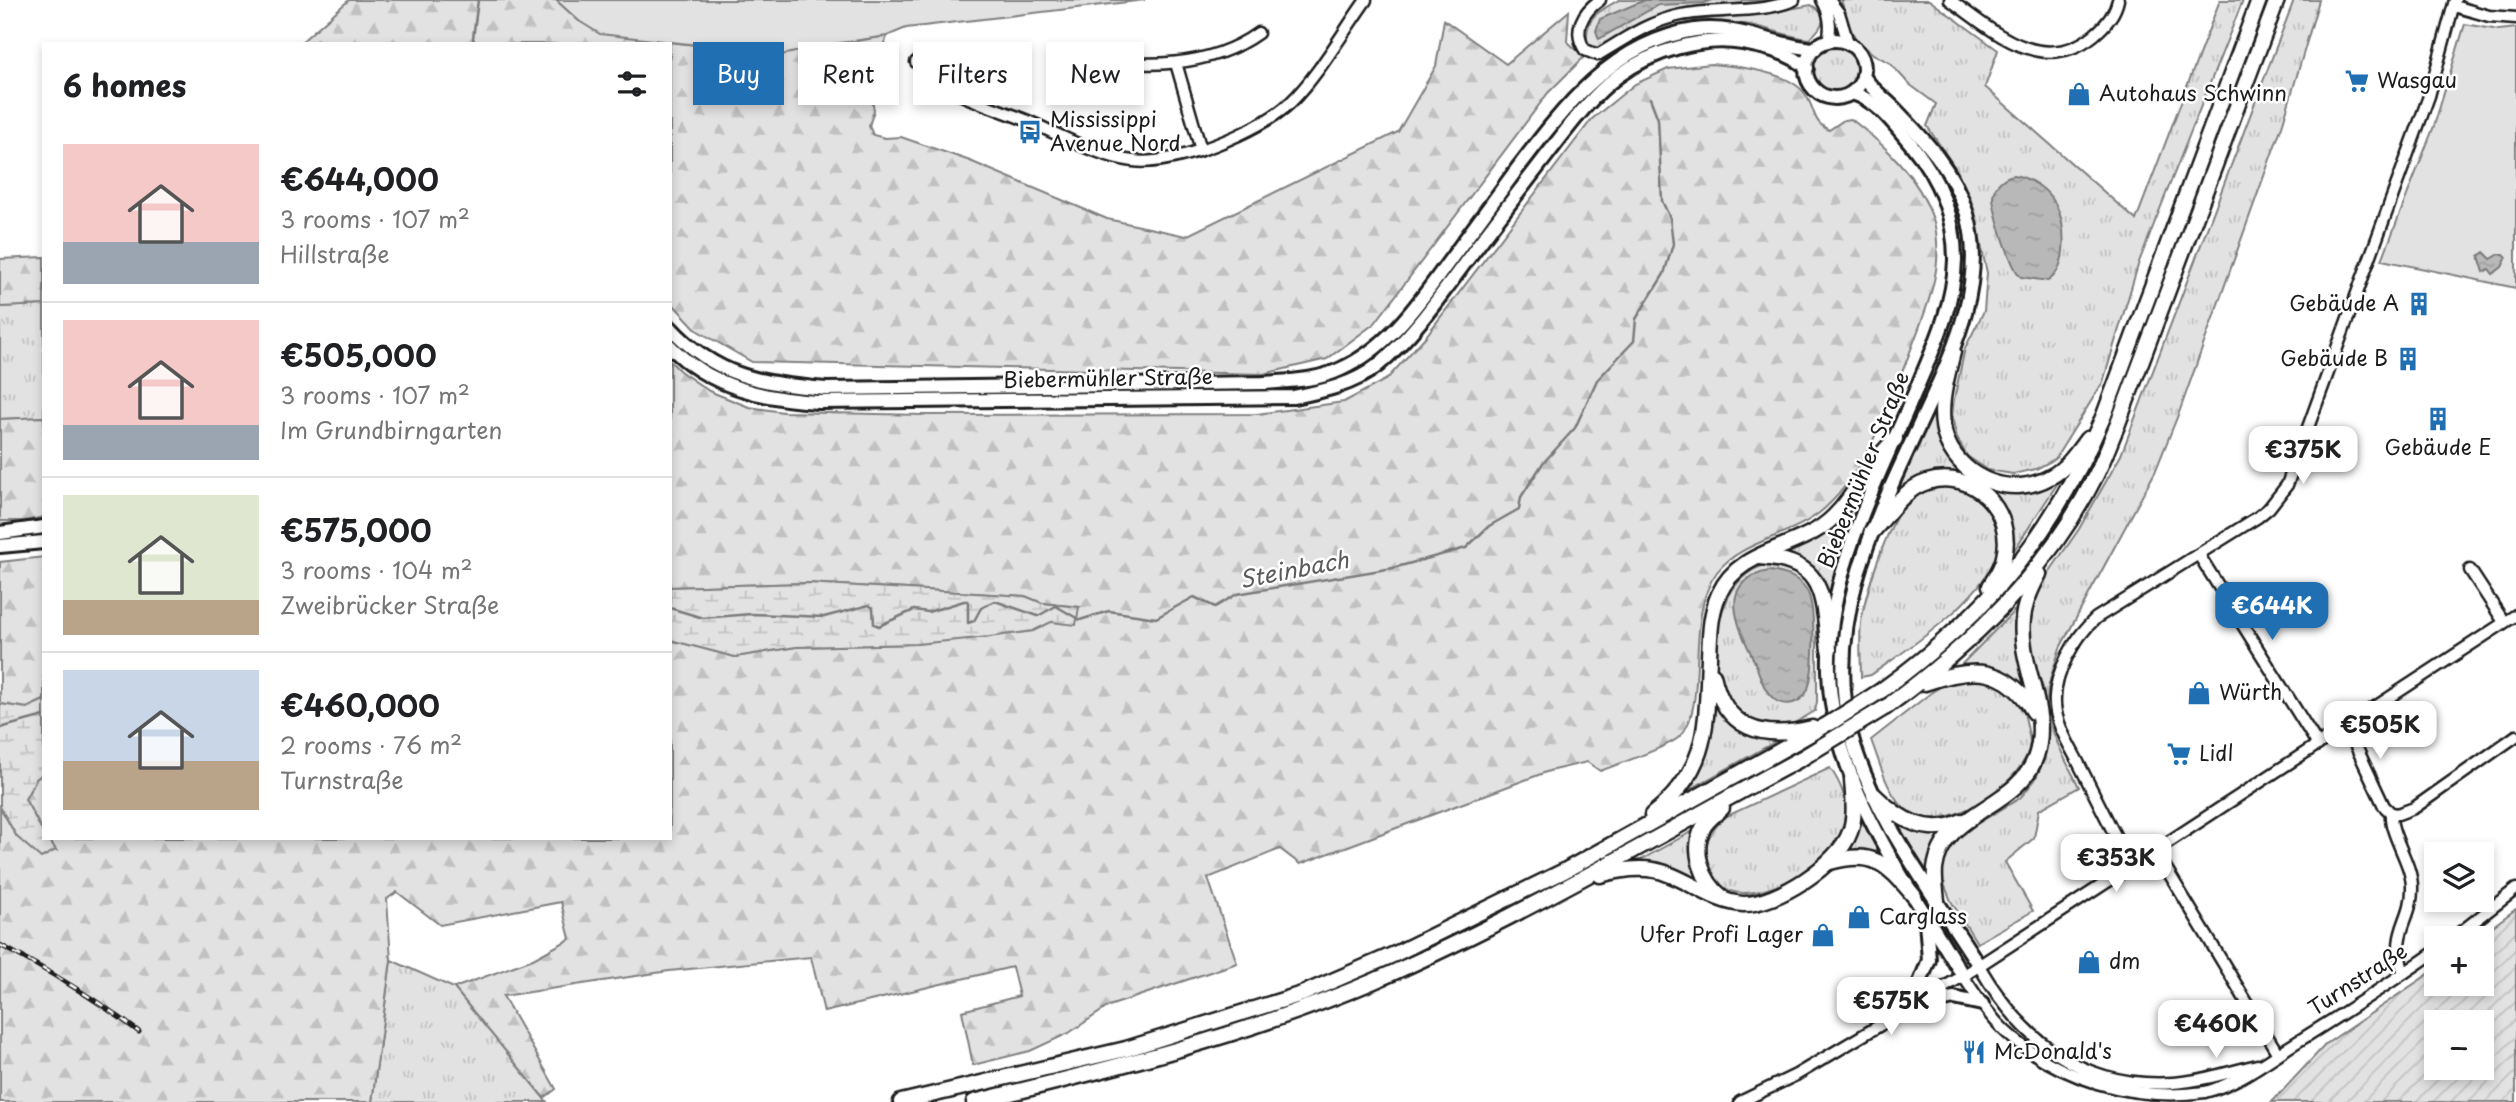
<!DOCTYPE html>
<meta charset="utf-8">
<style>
body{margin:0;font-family:"Playpen Sans",sans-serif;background:#f6f6f6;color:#202124;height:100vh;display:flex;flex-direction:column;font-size:26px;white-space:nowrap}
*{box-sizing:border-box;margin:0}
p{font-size:23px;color:#757577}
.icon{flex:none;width:38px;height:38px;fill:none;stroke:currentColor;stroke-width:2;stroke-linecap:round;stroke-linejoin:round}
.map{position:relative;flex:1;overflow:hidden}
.details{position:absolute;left:42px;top:42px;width:630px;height:798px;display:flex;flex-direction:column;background:#fff;border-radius:0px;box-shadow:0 4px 10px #0003}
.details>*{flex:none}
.guide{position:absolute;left:693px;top:42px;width:665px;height:63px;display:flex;gap:14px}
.fabs{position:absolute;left:2424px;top:842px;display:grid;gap:14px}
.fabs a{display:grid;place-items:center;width:70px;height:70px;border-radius:0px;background:#fff;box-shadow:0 4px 10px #0003;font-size:35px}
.price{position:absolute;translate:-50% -60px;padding:0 16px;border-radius:14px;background:#fff;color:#222;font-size:23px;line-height:46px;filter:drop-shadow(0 2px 4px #0008)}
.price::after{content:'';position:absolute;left:50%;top:42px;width:21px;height:16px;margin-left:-10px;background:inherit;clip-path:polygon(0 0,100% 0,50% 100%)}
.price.active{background:#1f6fb2;color:#fff}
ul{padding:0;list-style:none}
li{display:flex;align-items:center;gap:21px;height:175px;padding:0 21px}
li+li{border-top:2px solid #e0e0e0}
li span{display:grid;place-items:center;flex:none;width:196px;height:140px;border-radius:0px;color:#555}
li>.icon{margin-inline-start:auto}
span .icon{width:84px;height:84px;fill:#fffc;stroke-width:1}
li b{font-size:30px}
h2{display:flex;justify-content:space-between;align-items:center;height:84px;padding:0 21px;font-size:30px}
.tag{padding:0 24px;border-radius:0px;background:#fff;box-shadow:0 4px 10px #0003;font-size:24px;line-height:63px}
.tag.active{background:#1f6fb2;color:#fff}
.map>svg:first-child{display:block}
.grass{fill:url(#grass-tufts);stroke:#7f7f7f;stroke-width:2}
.forest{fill:url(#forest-firs);stroke:#7f7f7f;stroke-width:2}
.wetland{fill:url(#wetland-marsh);stroke:#7f7f7f;stroke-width:2}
.park{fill:#e2e2e2;stroke:#7f7f7f;stroke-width:2}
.garden{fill:url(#garden-furrows);stroke:#7f7f7f;stroke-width:2;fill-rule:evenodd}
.water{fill:url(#water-ripples);stroke:#7a7a7a;stroke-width:2}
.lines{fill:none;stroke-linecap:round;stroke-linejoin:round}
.stream{stroke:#7a7a7a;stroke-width:2.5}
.minor-casing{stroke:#1c1c1c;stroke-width:15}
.major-casing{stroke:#1c1c1c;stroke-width:18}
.highway-casing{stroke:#1c1c1c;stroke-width:19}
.minor{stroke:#fff;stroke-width:10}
.major{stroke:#fff;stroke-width:12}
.highway{stroke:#fff;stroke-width:14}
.rail-casing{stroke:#1c1c1c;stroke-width:5}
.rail{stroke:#fff;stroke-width:2.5;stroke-dasharray:8;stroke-linecap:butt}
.highway-bridge-casing{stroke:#1c1c1c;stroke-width:19;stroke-linecap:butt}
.highway-bridge{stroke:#fff;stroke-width:14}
.labels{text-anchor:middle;stroke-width:5;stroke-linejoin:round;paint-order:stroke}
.poi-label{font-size:21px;fill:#1c1c1c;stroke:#fff;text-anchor:start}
.street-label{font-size:21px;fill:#1c1c1c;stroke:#fff}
.water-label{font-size:23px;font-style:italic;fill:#5a5a5a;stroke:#fff}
</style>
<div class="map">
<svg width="2516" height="1102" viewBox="0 0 2516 1102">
<defs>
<pattern id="grass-tufts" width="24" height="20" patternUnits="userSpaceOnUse" patternTransform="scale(1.75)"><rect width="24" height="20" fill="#e2e2e2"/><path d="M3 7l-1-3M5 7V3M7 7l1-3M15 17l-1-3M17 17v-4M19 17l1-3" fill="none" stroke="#c1c1c1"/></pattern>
<pattern id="forest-firs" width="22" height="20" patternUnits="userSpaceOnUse" patternTransform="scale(1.75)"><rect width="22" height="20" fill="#e2e2e2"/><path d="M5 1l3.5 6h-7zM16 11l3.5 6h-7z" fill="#c1c1c1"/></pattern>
<pattern id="wetland-marsh" width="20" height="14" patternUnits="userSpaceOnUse" patternTransform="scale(1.75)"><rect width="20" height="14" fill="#e2e2e2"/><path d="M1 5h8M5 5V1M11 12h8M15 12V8" fill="none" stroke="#c1c1c1"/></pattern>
<pattern id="garden-furrows" width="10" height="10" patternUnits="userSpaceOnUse" patternTransform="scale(1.75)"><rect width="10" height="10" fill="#e2e2e2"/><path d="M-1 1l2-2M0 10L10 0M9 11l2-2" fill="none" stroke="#c1c1c1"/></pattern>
<pattern id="water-ripples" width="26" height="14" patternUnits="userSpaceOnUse" patternTransform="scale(1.75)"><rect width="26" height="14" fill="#b8b8b8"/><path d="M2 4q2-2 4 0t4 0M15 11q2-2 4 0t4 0" fill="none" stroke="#9e9e9e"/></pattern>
</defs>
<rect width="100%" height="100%" fill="#fff"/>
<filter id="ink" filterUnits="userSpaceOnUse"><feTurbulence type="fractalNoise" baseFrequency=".0143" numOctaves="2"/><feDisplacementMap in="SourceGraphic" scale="14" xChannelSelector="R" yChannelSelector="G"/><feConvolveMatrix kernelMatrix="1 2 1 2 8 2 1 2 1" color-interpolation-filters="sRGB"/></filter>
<g filter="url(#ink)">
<g class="grass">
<path d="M1619,0H1782C1737,5 1690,4 1648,19C1629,26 1615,42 1596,48L1587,43C1585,16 1598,12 1619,0Z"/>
<path d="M1841,0H1929L1998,50L1985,87L2136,220L2220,0H2243L2139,262L2103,382L2055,459L2036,469L2013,474L1988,470L1967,456L1957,438L1952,417L1954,400L1965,348L1984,311L1987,273L1973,208L1958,172L1927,126L1936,104L1909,84L1890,63L1873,54L1856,39L1849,26Z"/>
<path d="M2294,0H2319L2283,123L2180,410L2155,472L2060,648C2056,662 2050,676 2048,690C2043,724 2065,758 2079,787L2039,810L2034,838L2005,862L2033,911L1977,943L1951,901L1942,879V861L1946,848L1962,833L2020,798L2035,780L2044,760L2048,739V723L2043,688L2028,641L2030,611L2039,587L2079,529L2121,455Z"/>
<path d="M1811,5C1831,15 1822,28 1809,39C1787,37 1766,27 1745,24C1710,20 1675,26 1642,35L1674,22L1769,13Z"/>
<circle cx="1835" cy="70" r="23"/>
<path d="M44,305V417L0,419V307Z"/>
<path d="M1936,402L1935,421L1939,438L1996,489L2063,475L2011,555C2014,525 2005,514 1989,490L1916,481L1897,490Z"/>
<path d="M1867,483L1869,485L1839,556L1829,596C1818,572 1805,557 1778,551L1810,541Z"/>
<path d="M1952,486C1973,492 1986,502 1994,523C1997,531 2000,540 1998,549C1987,598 1910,647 1871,675L1861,677C1861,660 1859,641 1861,623C1864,597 1890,513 1911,498C1923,489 1937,488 1952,486Z"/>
<path d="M1762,566C1795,565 1811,577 1817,610V702L1815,711C1806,716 1797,723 1786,726C1780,728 1772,725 1765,725C1697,717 1703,585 1762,566Z"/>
<path d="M2016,609L2014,630L2028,690C2005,668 1992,667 1961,665Z"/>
<path d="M1978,678C2004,685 2021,692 2026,721C2027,728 2030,736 2030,743C2026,784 1938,842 1904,808C1886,791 1880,763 1871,740L1932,692L1950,681Z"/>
<path d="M1714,698C1729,732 1744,739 1780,739L1687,791L1704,761L1712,732Z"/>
<path d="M1830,768C1841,783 1852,809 1845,829C1830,871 1714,933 1706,857C1704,839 1714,827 1727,816Z"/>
<path d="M1860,812L1886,861L1865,851H1846Z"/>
<path d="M1896,822C1912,831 1926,836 1945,833L1929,876Z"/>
<path d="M1698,828L1704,885L1678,869L1639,861Z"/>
<path d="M391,960L454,988L547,1102H372Z"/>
</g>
<g class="forest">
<path d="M349,0H556L579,21L656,41L707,46L748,59L887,36L871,95L874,110L869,126L873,135L885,138L901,137L970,161L1107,219L1186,236L1398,132L1436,66L1444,20L1506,64L1569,11L1567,41L1584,57L1548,93L1375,323L1327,359L1263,374L752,362L698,331L670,301V44H299Z"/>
<path d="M1711,64C1736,66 1790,72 1805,94C1816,109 1811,121 1829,130L1844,120L1851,119C1886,146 1918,176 1933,219C1937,230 1938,250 1937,261C1935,290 1920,325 1910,352C1890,403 1866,471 1825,508C1794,537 1743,539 1717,572C1683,617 1711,709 1678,738C1666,748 1618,764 1600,771L1587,762L1549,771L1300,864L1280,849L1208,878L1237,963L1109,1006L1069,1033L1030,1051L973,1065L962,1011L1019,996L1012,967L824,1012L811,957L669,971L503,996L556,1089L544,1098L454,988L533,959L570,939L561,902L440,925L397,892L387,899L391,960L372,1102H0V807L17,837L56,850L47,838H670V640L735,657L796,647L916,644L1033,631L1079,607L1042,603L1025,596L807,583L670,587V361L680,371L709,391L749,407L783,412L923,415L1257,414L1344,402L1387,379L1426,336L1592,119L1635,84L1668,69Z"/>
<path d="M44,257V305L0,307V259Z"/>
<path d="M44,417V517L24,521H0V419Z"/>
<path d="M44,557V700L27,708L0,704V562Z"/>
<path d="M44,773V834L25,799L36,779Z"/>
</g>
<g class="wetland">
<path d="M807,583L1025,596L1042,603L1079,607L1076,625L1051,622L1033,631L989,637L916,644L796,647L735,657L670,640V587Z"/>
<path d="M44,700V773L36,779L25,799L44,834V838H47L56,850L41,858L17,837L0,807V704L27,708Z"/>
</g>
<g class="park">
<path d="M556,0H1145L906,28L887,36L833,44L767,58L748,59L707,46L600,34L579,21Z"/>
<path d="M2465,24L2499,30L2516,28V288L2382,260L2434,126Z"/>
</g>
<path class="garden" d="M2516,909V1102H2272L2326,1044L2436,969V984H2482V938H2477ZM2436,1022H2482V1068H2436Z"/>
<g class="water">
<path d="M1645,0H1712L1704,3L1658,5L1599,39L1596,31L1600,19Z"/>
<path d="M2014,175C2030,178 2046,188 2055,203C2066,223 2069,267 2048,281L2021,277C2011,269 1994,212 1993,198C1993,186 2003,177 2014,175Z"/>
<path d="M2484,252L2491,259L2500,254H2504L2507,257L2502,267L2493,274L2489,269L2484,272L2479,256Z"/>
<path d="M1769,571C1784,573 1797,576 1806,589C1817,606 1814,670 1808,689C1805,696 1800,701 1793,703C1786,705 1777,703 1773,698C1763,690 1759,672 1754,660C1738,627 1715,581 1769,571Z"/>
</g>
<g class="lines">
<g class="stream">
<path d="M475,44L473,38L478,0"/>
<path d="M670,608L703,618L751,614L824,617L869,605L873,608L874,624L879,626L914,610L928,612L964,601H968V623L974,621L981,608L995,601L1038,616L1056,606L1080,620L1109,611L1156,618L1194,597L1215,607L1237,594L1393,568L1466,548L1489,526L1519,509L1521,497L1543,463L1575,428L1597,380L1634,341L1636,319L1664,274L1673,244L1670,218L1662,201L1658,119L1650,98"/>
<path d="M0,728L44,716"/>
</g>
<g class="minor-casing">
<g id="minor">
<path d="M1600,0C1583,12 1572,30 1585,50L1598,55C1624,39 1650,21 1681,15C1716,8 1762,14 1794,0"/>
<path d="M1822,0C1830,13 1832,26 1828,41"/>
<path d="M1829,0L1839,13L1848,43"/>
<path d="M1950,0C1993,31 2042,77 2094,35C2105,26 2115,14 2118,0"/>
<path d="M2454,6L2489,16L2516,18"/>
<path d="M1086,59C1144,67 1208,69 1258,33"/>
<path d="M916,62C943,95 990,105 1028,121C1060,135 1099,157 1133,161C1173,167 1261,131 1290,103C1318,76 1343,32 1366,0"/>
<path d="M1176,63L1201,150"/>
<path d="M2199,555L2318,745"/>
<path d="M2470,570L2504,622"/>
<path d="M2347,727L2384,806L2391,813C2389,834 2412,863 2412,887C2413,922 2389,930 2404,973"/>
<path d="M2391,813L2398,814L2414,808L2516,736"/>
<path d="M2155,850L2278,1054"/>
<path d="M2131,866C2113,832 2096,798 2079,764C2070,746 2056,725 2055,704C2053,674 2075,637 2096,618L2258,517L2269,508L2287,485L2429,96L2455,0"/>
<path d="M2453,938L2516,889"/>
<path d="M1979,966C2022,1040 2082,1089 2173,1083C2202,1081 2229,1072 2257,1065"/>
<path d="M1963,976C1976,995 1988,1015 2005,1031C2056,1079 2135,1102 2205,1092C2236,1084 2263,1064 2289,1047C2339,1016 2388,985 2436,951"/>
<path d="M1740,1102L1796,1075L1963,976L2516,615"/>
</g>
</g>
<g class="major-casing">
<g id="major">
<circle cx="1835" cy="69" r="29"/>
<path d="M1863,76C1871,89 1883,97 1893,107C1924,139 1954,170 1967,214C1986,279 1956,345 1930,402C1882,507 1821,616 1851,735C1873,817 1934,894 1979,966"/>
<path d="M1852,93C1877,100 1895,125 1911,144C1938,177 1955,216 1955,260C1954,304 1935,345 1918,385C1881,473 1826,573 1829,670C1832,785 1907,882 1963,976"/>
<path d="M670,327C717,378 761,383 826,389L1263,383C1289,381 1316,381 1341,369C1385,349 1414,310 1442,271C1467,237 1492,203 1517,169C1564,107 1613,42 1695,30C1740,24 1773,46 1815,49"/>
<path d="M670,346C709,387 765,399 818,402L1294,397C1323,391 1353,385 1377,366C1414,335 1441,295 1470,256C1495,222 1521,189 1547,155C1568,128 1590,97 1618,76C1652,51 1701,36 1743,43C1765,47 1791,53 1807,68"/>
<path d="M0,533L44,527"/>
<path d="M0,546L44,542"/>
<path d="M1910,1007L1929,960L1926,921"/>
<path d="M1910,1007L1954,998L1982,1004"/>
</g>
</g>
<g class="highway-casing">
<g id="highway">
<path d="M1953,352C1946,380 1936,413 1947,441C1964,481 2013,498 2050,477C2066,469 2077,453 2087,439"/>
<path d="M1871,533C1888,515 1902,490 1927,482C1973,468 2015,511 2004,557C2002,568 1996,576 1990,586"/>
<path d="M1759,557C1826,561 1822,595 1829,650"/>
<path d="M1713,675C1725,730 1762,740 1812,728"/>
<path d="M1925,683C1971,667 2006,664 2034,712"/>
<path d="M1882,690C1989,612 2052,536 2104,415L2259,0"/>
<path d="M1886,707C1971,645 2048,571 2096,475C2104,459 2110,442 2117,426L2277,0"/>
<path d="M1874,795C1899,820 1928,837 1962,821"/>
<path d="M1722,808C1716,814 1707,820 1703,828C1691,851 1703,882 1722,897"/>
<path d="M1652,815C1710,769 1706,726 1709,657C1710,636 1710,614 1719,594C1737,554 1781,551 1815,531C1842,516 1856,487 1874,463C1880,455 1888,447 1895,439"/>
<path d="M1830,862C1874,850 1886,863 1914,896"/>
<path d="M1600,875C1622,869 1647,865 1668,874C1693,883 1715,902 1743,904C1776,905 1839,864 1850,832C1856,816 1853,797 1852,779"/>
<path d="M1937,901C1936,890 1934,879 1935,869C1942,811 2019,808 2036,756C2051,710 2018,665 2023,619C2024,603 2032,587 2039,574"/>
<path d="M901,1102L1126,1049L1302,994L1395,954L1564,871L1830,723"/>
<path d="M974,1102C1110,1069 1245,1036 1374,981C1522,917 1660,834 1802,758"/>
</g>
</g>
<use href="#minor" class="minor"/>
<use href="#major" class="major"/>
<use href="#highway" class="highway"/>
<g class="rail-casing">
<path id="rail" d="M0,945C49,971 95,998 139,1032"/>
</g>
<use href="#rail" class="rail"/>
<g class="highway-bridge-casing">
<g id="highway-bridge">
<path d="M1830,723L1882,690"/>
<path d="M1802,758L1886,707"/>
</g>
</g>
<use href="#highway-bridge" class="highway-bridge"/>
</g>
</g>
<defs>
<g id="supermarket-bare" transform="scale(1.89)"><path d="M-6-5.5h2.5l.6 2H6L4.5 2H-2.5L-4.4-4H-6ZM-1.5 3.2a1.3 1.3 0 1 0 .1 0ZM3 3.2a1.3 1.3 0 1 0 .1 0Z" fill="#1f6fb2" stroke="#fff" stroke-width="2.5" paint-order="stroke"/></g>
<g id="shop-bare" transform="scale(1.89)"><path d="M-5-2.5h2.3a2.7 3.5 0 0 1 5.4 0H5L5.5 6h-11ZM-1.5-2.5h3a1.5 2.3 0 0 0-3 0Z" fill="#1f6fb2" stroke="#fff" stroke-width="2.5" paint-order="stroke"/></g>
<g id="bus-bare" transform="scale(1.89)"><path d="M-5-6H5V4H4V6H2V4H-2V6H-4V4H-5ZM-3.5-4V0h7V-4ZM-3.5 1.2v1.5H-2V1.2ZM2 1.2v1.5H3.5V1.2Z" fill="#1f6fb2" stroke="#fff" stroke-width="2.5" paint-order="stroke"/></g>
<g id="building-bare" transform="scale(1.89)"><path d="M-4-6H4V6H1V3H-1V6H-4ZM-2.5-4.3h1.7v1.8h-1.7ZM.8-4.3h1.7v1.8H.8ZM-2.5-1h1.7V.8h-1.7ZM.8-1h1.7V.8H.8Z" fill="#1f6fb2" stroke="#fff" stroke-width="2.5" paint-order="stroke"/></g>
<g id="restaurant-bare" transform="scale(1.89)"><path d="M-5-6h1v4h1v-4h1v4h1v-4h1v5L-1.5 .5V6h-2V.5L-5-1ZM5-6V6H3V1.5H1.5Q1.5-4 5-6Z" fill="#1f6fb2" stroke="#fff" stroke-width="2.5" paint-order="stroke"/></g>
</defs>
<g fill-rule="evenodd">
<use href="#supermarket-bare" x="2357" y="81"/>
<use href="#shop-bare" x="2079" y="94"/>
<use href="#bus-bare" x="1030" y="132"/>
<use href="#building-bare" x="2419" y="304"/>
<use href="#building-bare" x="2408" y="359"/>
<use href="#building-bare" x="2438" y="419"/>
<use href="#shop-bare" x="2199" y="693"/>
<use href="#supermarket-bare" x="2179" y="754"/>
<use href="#shop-bare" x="1859" y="917"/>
<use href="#shop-bare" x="1823" y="935"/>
<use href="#shop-bare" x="2089" y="962"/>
<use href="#restaurant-bare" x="1974" y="1052"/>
</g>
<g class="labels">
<g class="poi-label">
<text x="2377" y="88">Wasgau</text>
<text x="2099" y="101">Autohaus Schwinn</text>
<text x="1050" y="127">Mississippi<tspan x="1050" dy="24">Avenue Nord</tspan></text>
<text x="2399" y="311" text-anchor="end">Gebäude A</text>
<text x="2388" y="366" text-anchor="end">Gebäude B</text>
<text x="2438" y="455" text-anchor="middle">Gebäude E</text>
<text x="2219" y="700">Würth</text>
<text x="2199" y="761">Lidl</text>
<text x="1879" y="924">Carglass</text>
<text x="1803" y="942" text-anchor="end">Ufer Profi Lager</text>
<text x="2109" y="969">dm</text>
<text x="1994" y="1059">McDonald's</text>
</g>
<g class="street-label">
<text transform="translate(1108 379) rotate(-1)" y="7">Biebermühler Straße</text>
<text transform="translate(1864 470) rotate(-68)" y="7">Biebermühler Straße</text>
<text transform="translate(2358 980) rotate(-33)" y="7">Turnstraße</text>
</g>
<g class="water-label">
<text transform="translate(1294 570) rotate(-11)" y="8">Steinbach</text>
</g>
</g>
</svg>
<div class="fabs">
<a><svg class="icon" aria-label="layers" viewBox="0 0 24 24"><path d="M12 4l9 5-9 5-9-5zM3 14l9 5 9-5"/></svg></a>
<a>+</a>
<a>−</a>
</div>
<b class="price" style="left:2303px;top:486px">€375K</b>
<b class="price active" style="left:2272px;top:642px">€644K</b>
<b class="price" style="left:2380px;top:761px">€505K</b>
<b class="price" style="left:2116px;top:894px">€353K</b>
<b class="price" style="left:1891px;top:1037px">€575K</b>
<b class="price" style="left:2216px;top:1060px">€460K</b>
<div class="guide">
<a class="tag active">Buy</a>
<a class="tag">Rent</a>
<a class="tag">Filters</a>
<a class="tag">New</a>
</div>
<section class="details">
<h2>6 homes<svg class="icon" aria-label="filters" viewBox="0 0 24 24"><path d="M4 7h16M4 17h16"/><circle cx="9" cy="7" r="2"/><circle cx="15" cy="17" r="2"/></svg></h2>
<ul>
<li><span style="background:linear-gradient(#f6c9c9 70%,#9aa5b1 0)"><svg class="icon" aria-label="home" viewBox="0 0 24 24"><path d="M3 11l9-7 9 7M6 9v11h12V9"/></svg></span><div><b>€644,000</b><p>3 rooms · 107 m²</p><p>Hillstraße</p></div></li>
<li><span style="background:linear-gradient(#f6c9c9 75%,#9aa5b1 0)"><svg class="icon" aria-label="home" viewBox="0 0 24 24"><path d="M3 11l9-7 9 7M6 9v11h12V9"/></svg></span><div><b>€505,000</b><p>3 rooms · 107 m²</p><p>Im Grundbirngarten</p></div></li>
<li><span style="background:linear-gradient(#dfe7d0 75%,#b9a48a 0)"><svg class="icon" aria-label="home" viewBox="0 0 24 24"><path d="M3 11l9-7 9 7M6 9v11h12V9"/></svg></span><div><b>€575,000</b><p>3 rooms · 104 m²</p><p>Zweibrücker Straße</p></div></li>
<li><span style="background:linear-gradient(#c9d6e8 65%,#b9a48a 0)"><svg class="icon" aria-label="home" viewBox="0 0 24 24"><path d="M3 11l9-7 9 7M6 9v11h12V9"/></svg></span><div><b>€460,000</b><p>2 rooms · 76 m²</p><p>Turnstraße</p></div></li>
</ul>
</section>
</div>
